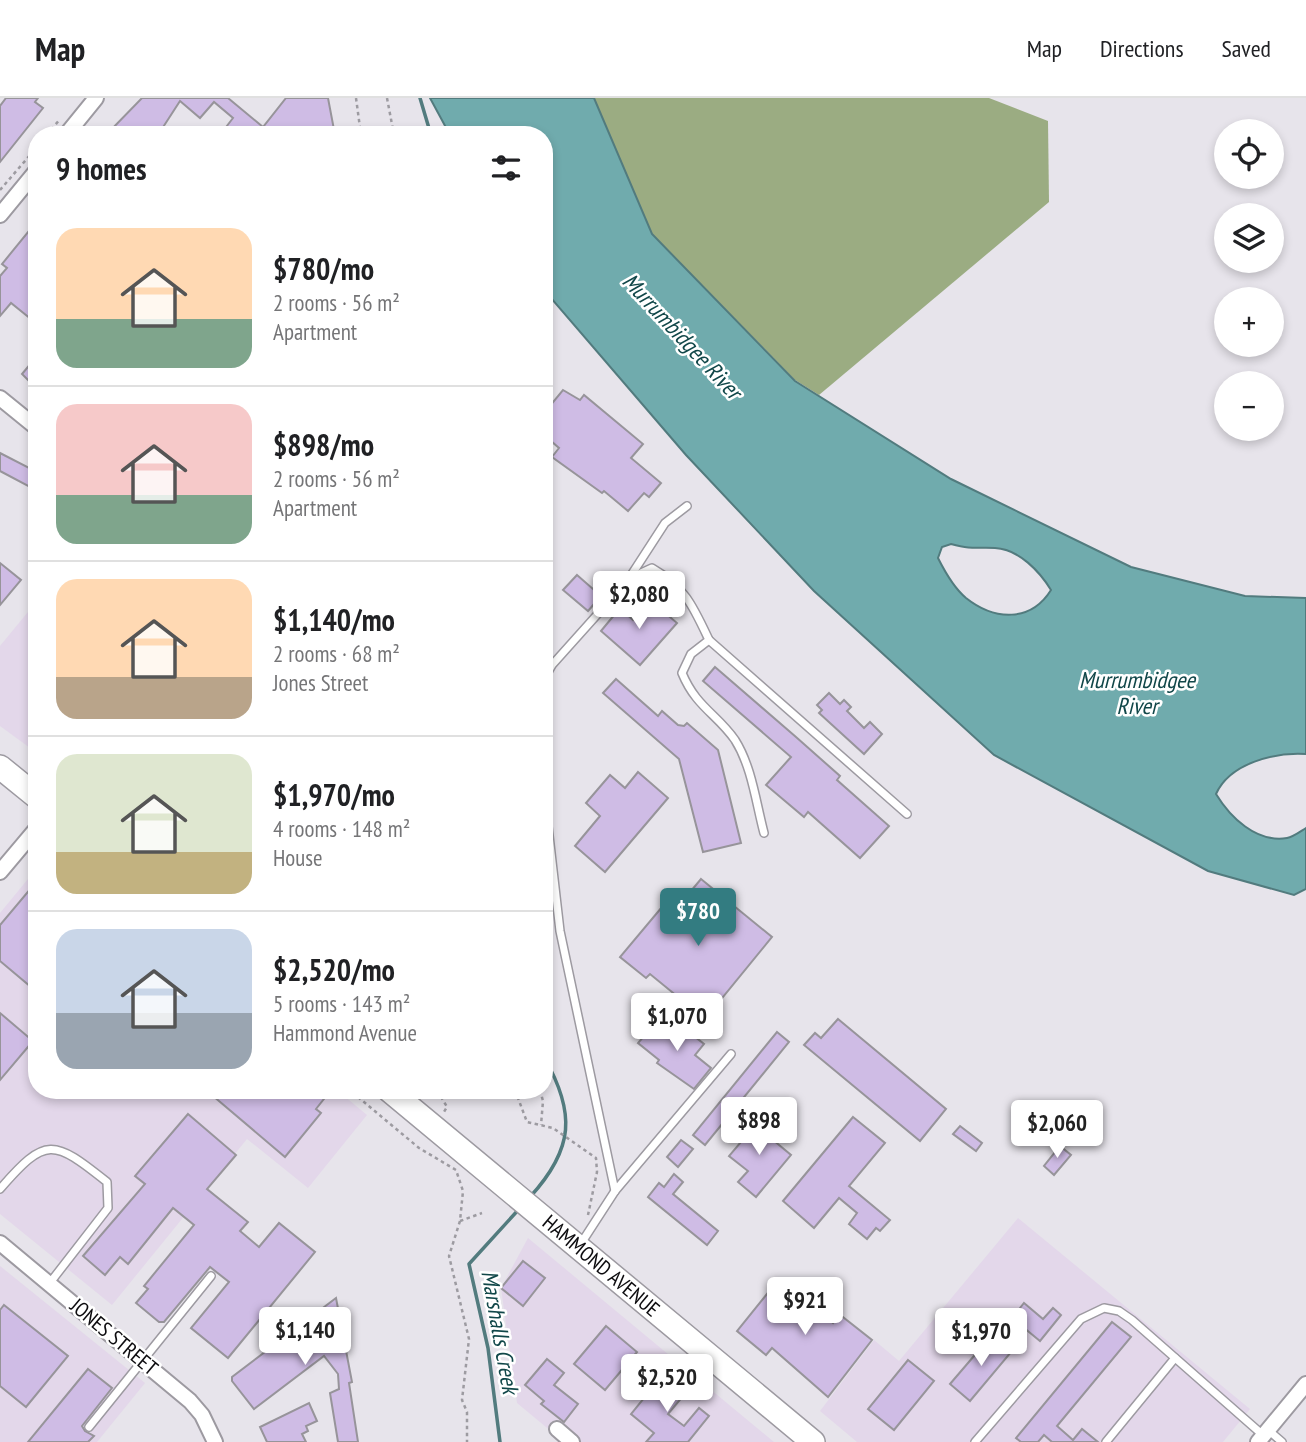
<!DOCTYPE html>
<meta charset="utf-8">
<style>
body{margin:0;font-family:"PT Sans Narrow",sans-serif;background:#f2f2f2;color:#202124;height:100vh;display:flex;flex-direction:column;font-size:26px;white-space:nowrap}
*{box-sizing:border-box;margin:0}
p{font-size:23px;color:#757577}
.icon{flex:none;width:38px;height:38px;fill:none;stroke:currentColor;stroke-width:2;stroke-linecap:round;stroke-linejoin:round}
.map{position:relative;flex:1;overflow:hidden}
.details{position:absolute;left:28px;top:28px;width:525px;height:973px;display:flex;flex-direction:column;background:#fff;border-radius:28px;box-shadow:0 4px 10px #0003}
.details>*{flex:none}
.tools{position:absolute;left:1214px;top:21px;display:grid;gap:14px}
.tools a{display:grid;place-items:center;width:70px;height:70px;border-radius:50%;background:#fff;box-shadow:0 4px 10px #0003;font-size:35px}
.price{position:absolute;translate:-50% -60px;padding:0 16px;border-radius:7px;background:#fff;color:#222;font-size:23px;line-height:46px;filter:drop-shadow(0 2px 4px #0008)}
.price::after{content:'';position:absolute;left:50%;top:42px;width:21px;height:16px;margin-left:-10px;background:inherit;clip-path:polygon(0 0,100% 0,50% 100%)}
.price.selected{background:#337c81;color:#fff}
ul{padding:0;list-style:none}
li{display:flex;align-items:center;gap:21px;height:175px;padding:0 28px}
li+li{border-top:2px solid #e0e0e0}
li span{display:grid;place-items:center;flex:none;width:196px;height:140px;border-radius:21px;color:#555}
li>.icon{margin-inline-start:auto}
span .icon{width:84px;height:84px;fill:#fffc;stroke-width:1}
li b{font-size:30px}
h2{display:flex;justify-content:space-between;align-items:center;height:84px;padding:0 28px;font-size:30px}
header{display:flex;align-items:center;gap:42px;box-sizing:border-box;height:98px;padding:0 35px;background:#fff;border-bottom:2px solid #e0e0e0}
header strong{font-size:33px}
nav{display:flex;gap:38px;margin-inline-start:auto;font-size:24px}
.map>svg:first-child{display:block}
.industrial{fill:#e3d7ea}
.forest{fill:#9bac82}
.water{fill:#70abad;stroke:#527b7e;stroke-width:2;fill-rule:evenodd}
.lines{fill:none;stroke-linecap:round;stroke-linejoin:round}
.stream{stroke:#527b7e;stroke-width:3.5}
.building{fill:#cfbce5;stroke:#97949a;stroke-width:2}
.service-casing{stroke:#9d9aa1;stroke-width:10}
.minor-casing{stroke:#9d9aa1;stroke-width:18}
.trunk-casing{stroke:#9d9aa1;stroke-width:26}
.path{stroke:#9d9ba1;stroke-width:2.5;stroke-dasharray:3.5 3.5;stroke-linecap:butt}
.service{stroke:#fff;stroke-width:7}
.minor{stroke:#fff;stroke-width:14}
.trunk{stroke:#fff;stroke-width:23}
.labels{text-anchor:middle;stroke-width:5;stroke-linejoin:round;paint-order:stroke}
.street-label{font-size:21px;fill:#0d0c0f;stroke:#fff}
.water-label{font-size:23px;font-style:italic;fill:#114749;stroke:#fff}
</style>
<header>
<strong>Map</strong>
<nav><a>Map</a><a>Directions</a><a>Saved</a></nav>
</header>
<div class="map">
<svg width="1306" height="1344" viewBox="0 0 1306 1344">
<rect width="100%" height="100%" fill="#e7e4eb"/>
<g class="industrial">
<path d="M37,503V655L0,628V548Z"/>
<path d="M37,770V992H337L367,1017L308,1090L247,1041L112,1207L0,1116V815Z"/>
<path d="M1018,1120L1250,1311L1223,1344H857L820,1313L874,1242L899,1263Z"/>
<path d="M528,1140L774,1344H564L517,1305L501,1190Z"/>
<path d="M0,1168L145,1285L97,1344H0Z"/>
</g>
<path class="forest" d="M594,0H989L1048,23L1049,104L819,297L795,282L652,136Z"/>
<path class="water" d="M430,0H594L652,136L795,283L951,381L1131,469L1245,498L1306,500V656C1275,654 1230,665 1216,696C1230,719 1256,745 1287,740C1293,739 1301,733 1306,730V791L1294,797L1208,773L994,657L814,493L686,357L544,192V37H450ZM951,446C973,452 976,449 995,450C1019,451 1040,474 1051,492C1031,524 995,523 966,500C954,490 945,474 938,460L942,449Z"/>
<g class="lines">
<g class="stream">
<path d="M420,0L431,37"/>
<path d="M530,1099C574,1051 576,1015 544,959"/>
<path d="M500,1344L488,1250L469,1166L520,1110"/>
</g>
</g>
<g class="building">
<path d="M6,0H38L35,4L43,10L0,64V8Z"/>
<path d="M142,0H228L263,29L286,0H328L335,37H220L233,20L214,4L200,20L180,3L158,37L146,30L141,37H106Z"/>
<path d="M37,123V226L11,205L0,218V178L7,170L2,166Z"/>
<path d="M37,258V291L22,276Z"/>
<path d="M563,292L580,302L584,297L643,346L631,360L661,385L649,399L644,395L628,413L604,393L602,395L552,359L559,350L544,337V315Z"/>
<path d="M0,355L29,370L37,355V376L30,389L0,373Z"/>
<path d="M0,465L21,482L0,507Z"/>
<path d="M577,477L601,498L588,513L563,492Z"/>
<path d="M650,502L677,525L640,567L601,533L620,510L633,522Z"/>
<path d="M715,569L796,639L840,678L837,682L889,728L860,760L808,714L804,719L766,687L791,659L703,583Z"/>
<path d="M616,581L658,618L662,613L678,627L684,628L687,625L718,652L741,745L703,754L679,661L603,595Z"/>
<path d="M829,595L840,606L844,602L851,609L847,613L864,630L870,624L882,636L864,656L819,615L822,612L817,607Z"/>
<path d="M638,674L668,700L605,774L575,748L600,718L586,705L610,677L625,690Z"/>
<path d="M701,781L772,839L705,921L650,876L646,880L620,859L662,809L671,817Z"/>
<path d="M37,783V894L0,863V827Z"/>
<path d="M0,915L33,943L0,982Z"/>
<path d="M838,921L946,1011L920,1043L804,947L815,935L821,940Z"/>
<path d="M656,924L671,938L680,927L704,946L695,957L711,970L694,991L657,965L659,962L638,945Z"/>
<path d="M777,934L789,944L705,1047L693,1037Z"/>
<path d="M206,992H238L244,997L248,992H322L327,997L316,1011L321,1015L285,1059Z"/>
<path d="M188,1016L236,1057L207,1091L248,1124L240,1133L259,1149L279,1125L315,1154L228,1260L191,1230L229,1184L210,1169L164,1224H159L136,1205L148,1191L144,1188L194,1127L173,1110L128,1166L120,1159L105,1177L83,1158L145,1086L135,1078Z"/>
<path d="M763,1018L775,1028L767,1037L791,1057L756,1099L738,1084L748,1073L729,1058Z"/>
<path d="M853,1019L885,1045L849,1088L890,1122L880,1133L876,1130L867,1141L849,1126L857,1115L839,1100L814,1130L783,1103Z"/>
<path d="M960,1028L982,1045L976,1053L953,1036Z"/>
<path d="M681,1042L693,1051L678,1069L667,1059Z"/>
<path d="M1060,1048L1071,1057L1054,1077L1044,1068Z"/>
<path d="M674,1076L683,1084L673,1096L718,1133L707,1147L648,1099L659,1085L664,1089Z"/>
<path d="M523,1163L545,1180L523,1208L501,1190Z"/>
<path d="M779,1181L833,1225L839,1216L872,1242L828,1299L772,1250L766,1257L737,1233Z"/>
<path d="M336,1200L352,1284L349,1285L358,1344H338L330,1295L339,1291L338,1276L324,1258L254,1311L232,1283V1279Z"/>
<path d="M1024,1205L1043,1221L1053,1210L1061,1217L1040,1243L1012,1220Z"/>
<path d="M4,1207L68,1258L26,1309L0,1288V1212Z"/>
<path d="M1112,1224L1131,1239L1057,1328L1073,1342L1082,1331L1098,1344H1052L1044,1337L1038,1344H1021L1016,1340Z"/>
<path d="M606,1228L637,1254L605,1292L574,1266Z"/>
<path d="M992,1237L1012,1253L970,1303L950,1286Z"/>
<path d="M547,1261L564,1275L554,1287L578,1306L564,1324L541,1306L544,1303L525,1287Z"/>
<path d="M908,1262L934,1283L894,1332L868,1311Z"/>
<path d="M88,1271L112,1290L82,1328L85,1333L94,1338L88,1344H28Z"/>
<path d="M661,1279L666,1282L668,1280L682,1291L680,1294L684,1297L668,1316L684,1328L699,1310L709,1318L688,1344H646L654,1335L631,1316Z"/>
<path d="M309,1305L317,1323L306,1328L308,1333L302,1336L306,1344H267L260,1329Z"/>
</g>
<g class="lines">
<g class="service-casing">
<g id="service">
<path d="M630,479L665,425L687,408"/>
<path d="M709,542L907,716"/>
<path d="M544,581L552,567L630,480L652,470C685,489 693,508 709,542L691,556L682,575C696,609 717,616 735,642C752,669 756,705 764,735"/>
<path d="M544,694L560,833L615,1093"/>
<path d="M0,1091C46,1038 53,1041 107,1084L108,1110L49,1186"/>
<path d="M580,1147L615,1093L731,956"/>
<path d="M89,1329L211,1178"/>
<path d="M1268,1332L1282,1344"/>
<path d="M975,1344L1081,1221L1104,1210L1119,1213L1132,1222L1264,1338"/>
<path d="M1106,1344L1175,1260"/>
</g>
</g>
<g class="minor-casing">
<g id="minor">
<path d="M66,37L96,0"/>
<path d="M0,117L37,72"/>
<path d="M0,300L37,330"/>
<path d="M0,774L37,730"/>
<path d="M0,1145L190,1303L202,1317L215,1344"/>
<path d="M557,1331L572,1344"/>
<path d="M1258,1344L1306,1286"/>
</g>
</g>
<g class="trunk-casing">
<g id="trunk">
<path d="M0,669L37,699"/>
<path d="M389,992L813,1344"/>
</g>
</g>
<g class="path">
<path d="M356,0L361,37"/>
<path d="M387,0L394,37"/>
<path d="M47,37L60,21"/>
<path d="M0,92L37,49"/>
<path d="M441,992L440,997L447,1009L444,1014"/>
<path d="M515,992L527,1024L553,1030L596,1060L597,1074L588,1117"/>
<path d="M540,992L543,1003L541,1027"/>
<path d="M358,999L419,1050L456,1072L463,1093L460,1123L449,1158L469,1241L462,1302L467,1314V1344"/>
<path d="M460,1123L482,1115"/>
</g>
<use href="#service" class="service"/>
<use href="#minor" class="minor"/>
<use href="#trunk" class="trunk"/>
</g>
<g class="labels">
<g class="street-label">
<text transform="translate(601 1168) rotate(40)" y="7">HAMMOND AVENUE</text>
<text transform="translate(114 1239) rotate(40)" y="7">JONES STREET</text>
</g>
<g class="water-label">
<text transform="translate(682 238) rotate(47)" y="8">Murrumbidgee River</text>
<text x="1137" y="590">Murrumbidgee<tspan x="1137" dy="26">River</tspan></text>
<text transform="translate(500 1234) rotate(80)" y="8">Marshalls Creek</text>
</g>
</g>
</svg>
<div class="tools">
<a><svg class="icon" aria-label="locate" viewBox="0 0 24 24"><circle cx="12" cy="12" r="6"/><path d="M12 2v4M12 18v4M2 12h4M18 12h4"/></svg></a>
<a><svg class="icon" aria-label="layers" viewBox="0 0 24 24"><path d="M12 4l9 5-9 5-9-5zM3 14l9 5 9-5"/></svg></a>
<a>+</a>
<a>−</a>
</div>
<b class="price" style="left:639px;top:533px">$2,080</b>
<b class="price selected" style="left:698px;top:850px">$780</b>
<b class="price" style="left:677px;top:955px">$1,070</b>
<b class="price" style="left:759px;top:1059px">$898</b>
<b class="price" style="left:1057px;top:1062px">$2,060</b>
<b class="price" style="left:805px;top:1239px">$921</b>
<b class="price" style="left:305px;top:1269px">$1,140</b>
<b class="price" style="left:981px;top:1270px">$1,970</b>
<b class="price" style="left:667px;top:1316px">$2,520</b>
<section class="details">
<h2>9 homes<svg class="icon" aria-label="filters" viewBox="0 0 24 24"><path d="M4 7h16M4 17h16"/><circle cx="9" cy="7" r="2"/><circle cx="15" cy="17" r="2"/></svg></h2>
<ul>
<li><span style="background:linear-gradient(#ffd9b3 65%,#7fa58c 0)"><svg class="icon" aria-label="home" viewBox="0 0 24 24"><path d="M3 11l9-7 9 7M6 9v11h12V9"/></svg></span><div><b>$780/mo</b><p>2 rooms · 56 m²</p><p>Apartment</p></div></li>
<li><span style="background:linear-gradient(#f6c9c9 65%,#7fa58c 0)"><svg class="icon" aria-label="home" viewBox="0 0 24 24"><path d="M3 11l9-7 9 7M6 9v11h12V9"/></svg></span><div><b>$898/mo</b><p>2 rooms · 56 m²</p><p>Apartment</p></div></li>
<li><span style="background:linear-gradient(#ffd9b3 70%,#b9a48a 0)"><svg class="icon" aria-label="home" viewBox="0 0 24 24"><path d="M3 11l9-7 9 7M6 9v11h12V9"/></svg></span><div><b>$1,140/mo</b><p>2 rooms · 68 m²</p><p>Jones Street</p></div></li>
<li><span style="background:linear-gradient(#dfe7d0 70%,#c2b280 0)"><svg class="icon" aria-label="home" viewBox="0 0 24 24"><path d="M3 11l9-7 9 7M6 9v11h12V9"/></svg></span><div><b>$1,970/mo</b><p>4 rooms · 148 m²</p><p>House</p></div></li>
<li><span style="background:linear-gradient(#c9d6e8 60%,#9aa5b1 0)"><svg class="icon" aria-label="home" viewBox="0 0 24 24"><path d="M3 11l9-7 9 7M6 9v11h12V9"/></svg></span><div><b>$2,520/mo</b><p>5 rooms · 143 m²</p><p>Hammond Avenue</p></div></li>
</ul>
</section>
</div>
